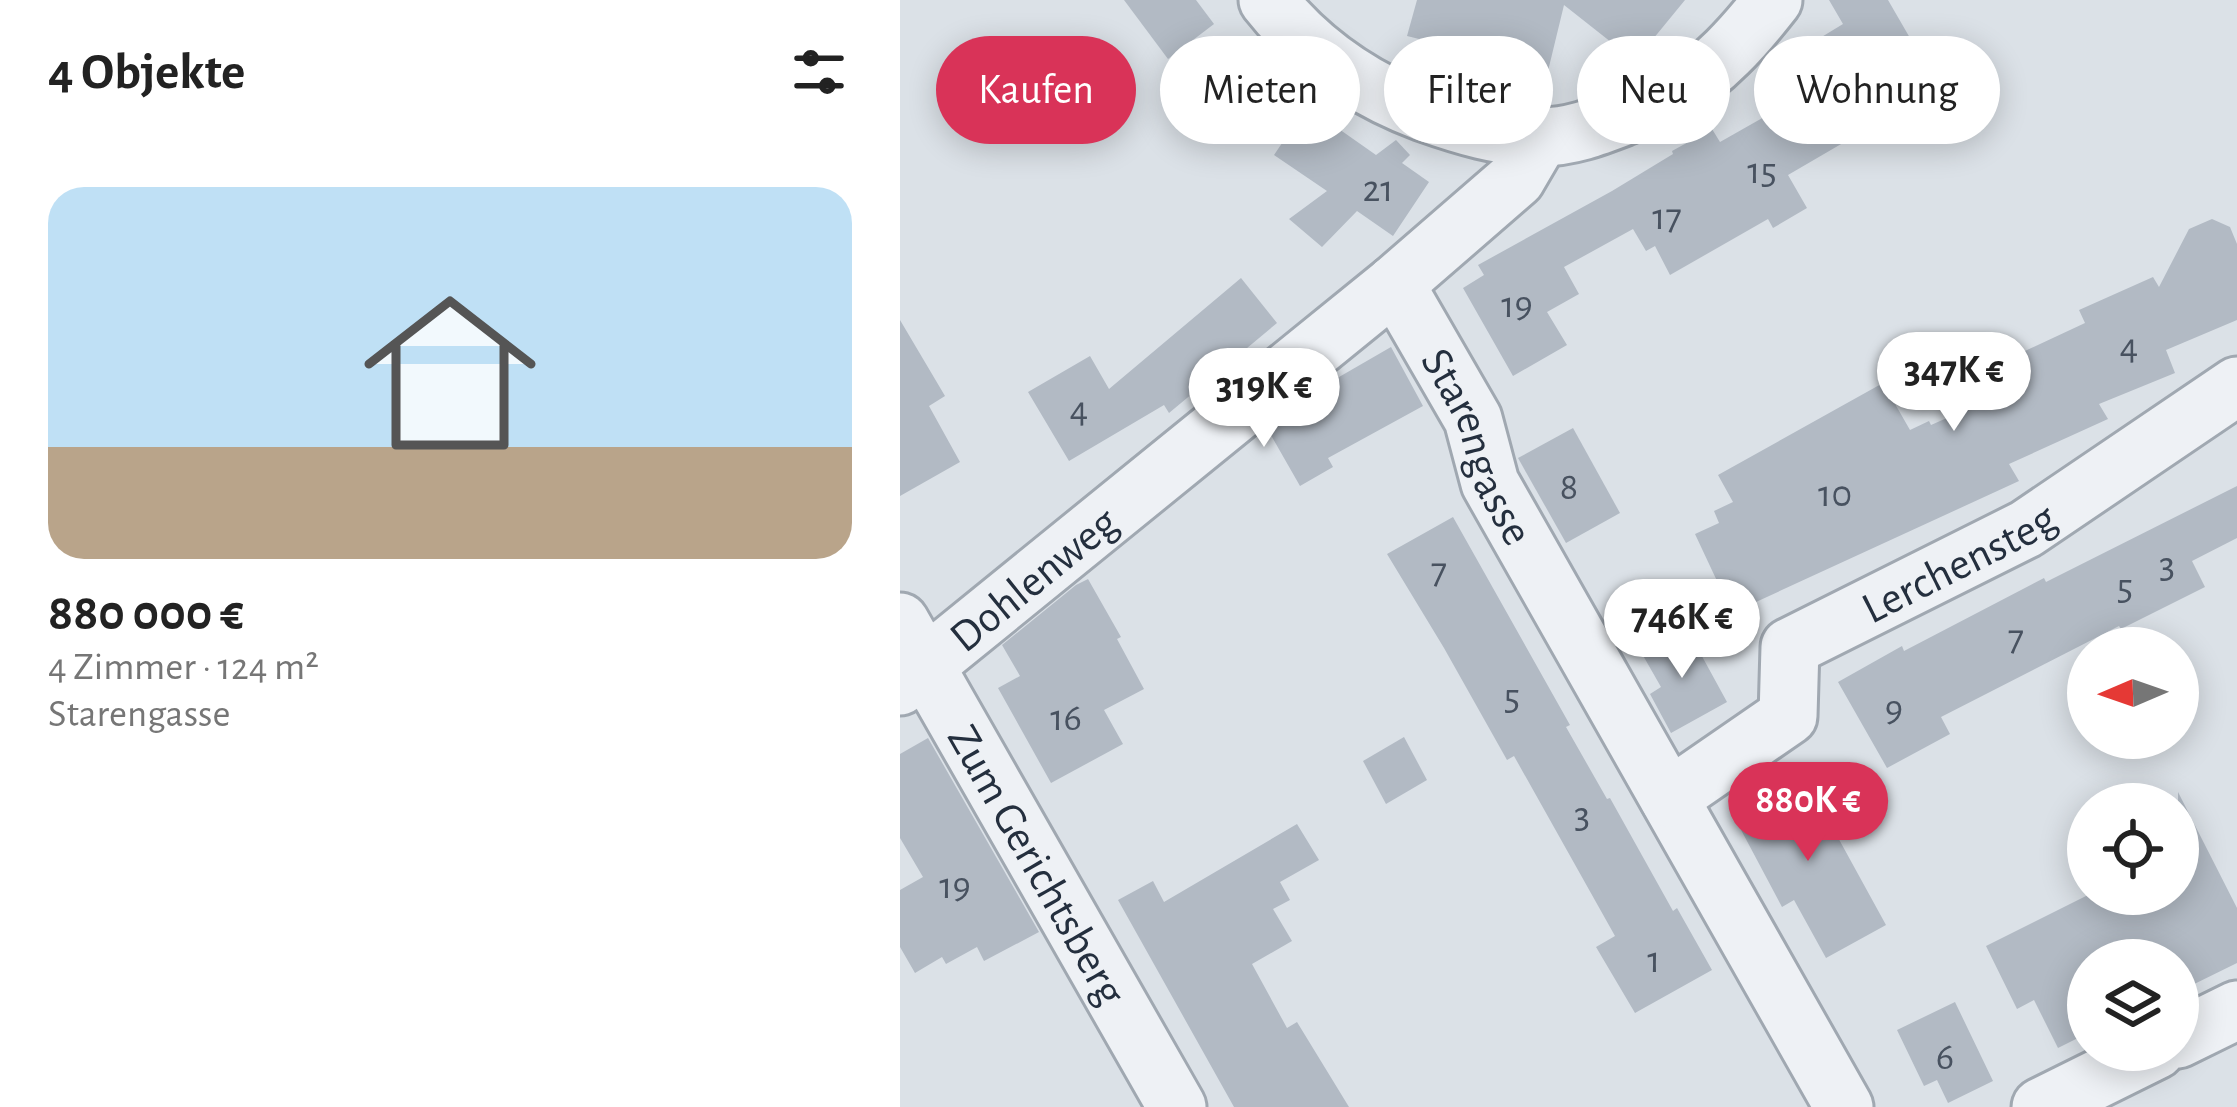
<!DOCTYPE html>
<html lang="de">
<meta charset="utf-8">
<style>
body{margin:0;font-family:"Alegreya Sans",sans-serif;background:#f6f6f6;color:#222;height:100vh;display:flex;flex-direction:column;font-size:45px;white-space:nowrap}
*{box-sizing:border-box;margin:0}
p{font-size:39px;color:#767676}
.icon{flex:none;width:66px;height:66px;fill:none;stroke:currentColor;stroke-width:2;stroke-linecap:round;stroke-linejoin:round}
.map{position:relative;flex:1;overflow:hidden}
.sheet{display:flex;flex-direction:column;background:#fff;width:900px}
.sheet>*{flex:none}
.top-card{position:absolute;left:36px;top:36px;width:1119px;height:108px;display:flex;gap:24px}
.needle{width:78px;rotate:268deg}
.tools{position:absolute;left:1167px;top:627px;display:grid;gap:24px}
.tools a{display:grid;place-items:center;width:132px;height:132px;border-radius:50%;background:#fff;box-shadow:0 6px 30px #0003;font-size:60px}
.price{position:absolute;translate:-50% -102px;padding:0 27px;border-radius:42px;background:#fff;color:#222;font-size:39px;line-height:78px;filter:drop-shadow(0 3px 6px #0008)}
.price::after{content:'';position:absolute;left:50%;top:72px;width:36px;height:27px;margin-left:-18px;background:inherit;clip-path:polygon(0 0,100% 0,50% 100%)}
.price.current{background:#d93358;color:#fff}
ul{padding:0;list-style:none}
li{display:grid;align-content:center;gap:24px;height:636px;padding:0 48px}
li+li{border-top:3px solid #e0e0e0}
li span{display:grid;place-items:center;height:372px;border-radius:36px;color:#555}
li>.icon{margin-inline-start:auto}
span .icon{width:216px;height:216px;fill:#fffc;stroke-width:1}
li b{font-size:51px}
h2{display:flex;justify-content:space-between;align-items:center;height:144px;padding:0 48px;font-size:51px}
.tag{padding:0 42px;border-radius:54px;background:#fff;box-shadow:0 6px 30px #0003;font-size:42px;line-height:108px}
.tag.current{background:#d93358;color:#fff}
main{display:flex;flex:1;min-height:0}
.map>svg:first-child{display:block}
.building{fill:#b2bac4}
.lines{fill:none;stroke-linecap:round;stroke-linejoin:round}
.minor-casing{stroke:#a0a8b1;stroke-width:63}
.minor{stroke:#eef1f5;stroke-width:57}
.labels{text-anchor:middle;stroke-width:9;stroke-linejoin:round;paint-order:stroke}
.number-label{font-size:39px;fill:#485260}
.street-label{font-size:45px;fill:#242f3e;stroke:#ebf0f5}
</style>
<main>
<section class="sheet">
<h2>4 Objekte<svg class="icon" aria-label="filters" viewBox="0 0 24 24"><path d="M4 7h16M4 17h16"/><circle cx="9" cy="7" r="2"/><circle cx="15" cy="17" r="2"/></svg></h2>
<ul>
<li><span style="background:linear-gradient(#bfe0f5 70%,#b9a48a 0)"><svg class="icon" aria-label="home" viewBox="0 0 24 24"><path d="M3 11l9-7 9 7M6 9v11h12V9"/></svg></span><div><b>880 000 €</b><p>4 Zimmer · 124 m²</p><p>Starengasse</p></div></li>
</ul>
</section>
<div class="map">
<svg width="1337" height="1107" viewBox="0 0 1337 1107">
<rect width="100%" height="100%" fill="#dbe1e7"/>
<g class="building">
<path d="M224,0H296L314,24L268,59Z"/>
<path d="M517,0H785L735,61L664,5L648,71L507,36Z"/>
<path d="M929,0H988L1010,38L971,62L995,102L968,118L972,126L888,175L907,208L873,228L868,219L770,275L755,246L746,251L733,229L664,267L679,294L647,312L667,345L613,376L563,288L584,275L578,265L712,191L773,154L772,151L812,129L820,142L894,100L874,66L943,24Z"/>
<path d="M399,118L421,134L429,122L476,155L496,140L510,155L502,163L529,182L493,236L457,211L422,247L389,219L427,191L374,155Z"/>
<path d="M1312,219L1330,227L1337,244V320L1266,350L1275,373L1199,404L1208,419L1109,464L1119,481L832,613L795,534L819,523L814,511L833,502L818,475L983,383L1010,430L1029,421L1031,425L1108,391L1100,374L1114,368L1110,358L1185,323L1179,310L1253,277L1259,287L1289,229Z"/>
<path d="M341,278L377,323L269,413L264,405L169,461L128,392L190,356L209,389Z"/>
<path d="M0,320L45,396L29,406L60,462L0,496Z"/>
<path d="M491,347L523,406L428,458L433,467L400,486L368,430L394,409L415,397L413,393L420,388Z"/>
<path d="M673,428L720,513L666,543L618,458Z"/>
<path d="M1337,486V538L1292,561L1305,587L1221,629L1219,626L1041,717L1050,734L987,768L938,682L1002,646L1004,651L1144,578L1146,582Z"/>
<path d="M553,517L670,725L666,727L707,799L710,798L773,911L777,908L812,970L735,1013L696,947L715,936L614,756L607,760L544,648L487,554Z"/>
<path d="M188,579L221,637L217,639L244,689L204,710L223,744L151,783L98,688L120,676L102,645L176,585Z"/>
<path d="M786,627L827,702L771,733L750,694L761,687L741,652Z"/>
<path d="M504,737L527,780L486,804L463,761Z"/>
<path d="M28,738L139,932L84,961L77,947L46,964L42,957L15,973L0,947V890L23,877L0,838V754Z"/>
<path d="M902,772L986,925L926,958L894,900L882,907L831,811Z"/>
<path d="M1278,792L1337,908V963L1278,992V960H1188V1033L1158,1048L1134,1000L1117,1009L1086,946L1190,894H1278Z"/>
<path d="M397,824L419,860L380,882L390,900L373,909L392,941L352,964L387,1028L397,1022L449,1107H334L218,900L253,881L264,902Z"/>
<path d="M1055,1002L1093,1081L1048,1103L1037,1080L1024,1086L997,1030Z"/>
</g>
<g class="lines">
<g class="minor-casing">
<g id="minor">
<path d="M368,0C409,52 463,89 524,112C561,125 602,138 641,137C670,137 696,127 722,117C738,110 757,105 773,95C814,71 844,37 873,0"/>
<path id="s1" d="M495,284L573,419L590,483L944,1107"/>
<path id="s2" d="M0,622L277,1107"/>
<path id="s3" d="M0,686L495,284L616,179L640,138"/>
<path id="s4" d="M769,798L888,716L890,647L1126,529L1337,386"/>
<path d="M1278,1039L1337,1010"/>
<path d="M1141,1107L1256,1050"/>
</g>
</g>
<use href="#minor" class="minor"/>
</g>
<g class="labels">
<g class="number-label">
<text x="862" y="183">15</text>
<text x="478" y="201">21</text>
<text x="767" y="229">17</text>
<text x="617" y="317">19</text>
<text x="1229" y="359">4</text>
<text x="179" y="422">4</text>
<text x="669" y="499">8</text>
<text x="935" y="506">10</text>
<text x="1267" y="577">3</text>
<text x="539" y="583">7</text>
<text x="1225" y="599">5</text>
<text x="1116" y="650">7</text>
<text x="612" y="709">5</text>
<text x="994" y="721">9</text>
<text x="166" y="730">16</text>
<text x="682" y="827">3</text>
<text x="55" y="898">19</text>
<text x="754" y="972">1</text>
<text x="1045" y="1069">6</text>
</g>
<g class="street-label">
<text dy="16" stroke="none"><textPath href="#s1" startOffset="183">Starengasse</textPath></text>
<text dy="16" stroke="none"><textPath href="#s4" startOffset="402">Lerchensteg</textPath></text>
<text dy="16" stroke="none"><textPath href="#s3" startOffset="171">Dohlenweg</textPath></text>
<text dy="16" stroke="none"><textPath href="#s2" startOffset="279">Zum Gerichtsberg</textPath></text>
</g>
</g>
</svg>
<div class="tools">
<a><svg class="needle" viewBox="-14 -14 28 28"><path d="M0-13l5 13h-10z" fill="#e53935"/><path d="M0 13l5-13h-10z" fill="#767676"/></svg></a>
<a><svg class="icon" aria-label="locate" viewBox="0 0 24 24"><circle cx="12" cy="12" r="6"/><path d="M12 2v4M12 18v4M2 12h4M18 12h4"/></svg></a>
<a><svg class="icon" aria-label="layers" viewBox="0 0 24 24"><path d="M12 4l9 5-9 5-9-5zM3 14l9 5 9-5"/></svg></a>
</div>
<b class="price" style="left:1054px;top:434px">347K €</b>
<b class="price" style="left:364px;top:450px">319K €</b>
<b class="price" style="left:782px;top:681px">746K €</b>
<b class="price current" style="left:908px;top:864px">880K €</b>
<div class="top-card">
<a class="tag current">Kaufen</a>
<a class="tag">Mieten</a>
<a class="tag">Filter</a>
<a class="tag">Neu</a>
<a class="tag">Wohnung</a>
</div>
</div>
</main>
